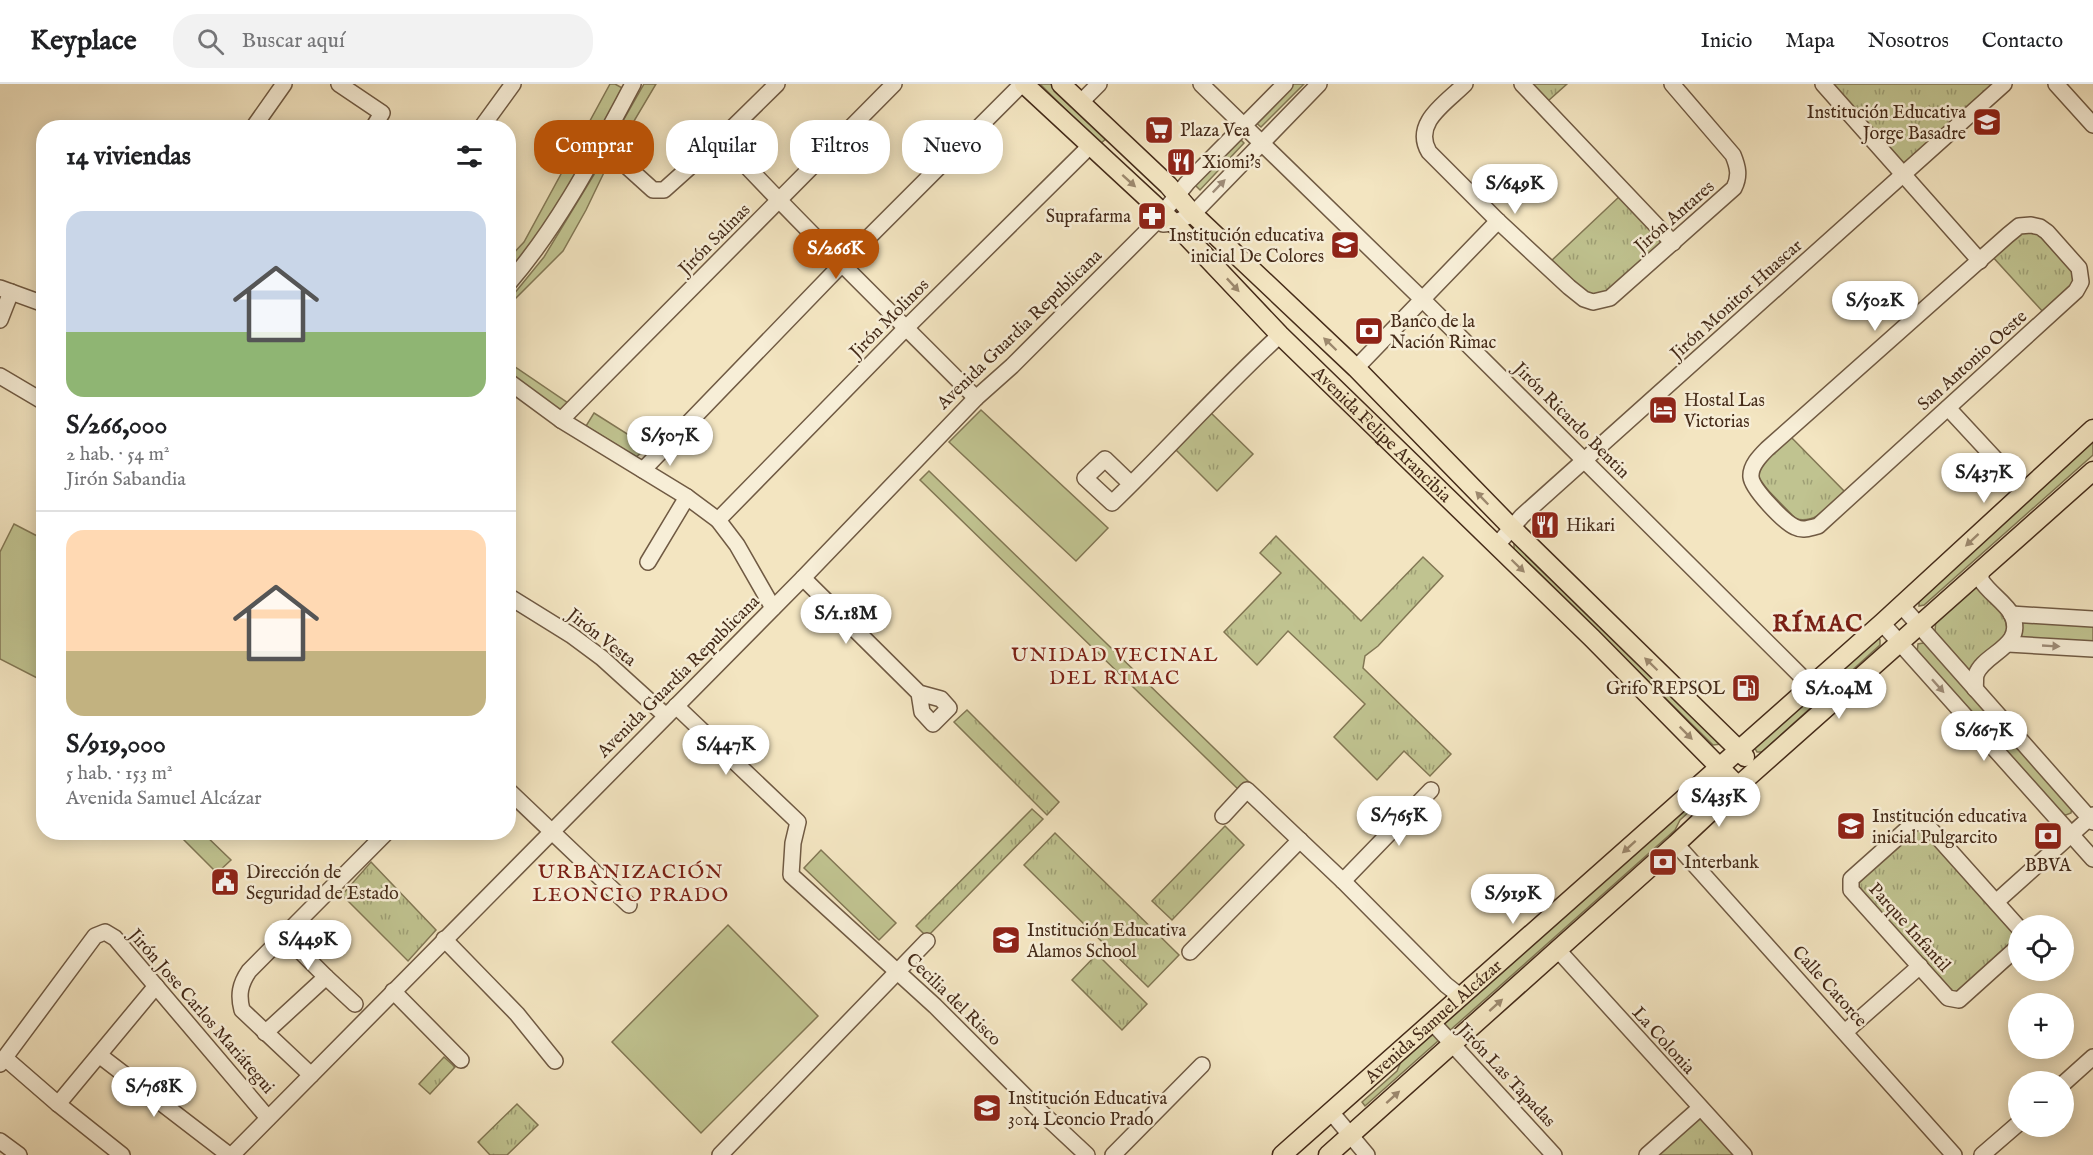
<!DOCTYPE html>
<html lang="es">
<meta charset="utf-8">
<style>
body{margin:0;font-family:"IM FELL English",serif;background:#f2f2f2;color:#202124;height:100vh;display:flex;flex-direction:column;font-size:22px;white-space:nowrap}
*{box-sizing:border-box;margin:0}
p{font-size:20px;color:#757577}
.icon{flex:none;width:33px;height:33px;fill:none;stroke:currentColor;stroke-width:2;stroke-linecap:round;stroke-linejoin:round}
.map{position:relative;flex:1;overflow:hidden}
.drawer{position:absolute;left:36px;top:36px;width:480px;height:720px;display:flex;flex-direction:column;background:#fff;border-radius:24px;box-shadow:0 3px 15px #0003}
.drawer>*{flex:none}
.hud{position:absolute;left:534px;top:36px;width:570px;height:54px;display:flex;gap:12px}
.tools{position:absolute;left:2008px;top:831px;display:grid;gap:12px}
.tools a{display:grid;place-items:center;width:66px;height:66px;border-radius:50%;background:#fff;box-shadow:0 3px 15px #0003;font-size:30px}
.price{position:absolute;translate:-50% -51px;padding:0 14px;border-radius:21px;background:#fff;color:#222;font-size:20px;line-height:39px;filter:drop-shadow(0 2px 3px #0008)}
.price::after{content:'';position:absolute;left:50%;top:36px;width:18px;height:14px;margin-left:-9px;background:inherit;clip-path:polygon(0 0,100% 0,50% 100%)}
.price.current{background:#b45309;color:#fff}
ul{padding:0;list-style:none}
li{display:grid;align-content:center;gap:12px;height:318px;padding:0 30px}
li+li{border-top:2px solid #e0e0e0}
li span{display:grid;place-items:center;height:186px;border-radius:18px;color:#555}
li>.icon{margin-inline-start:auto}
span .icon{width:108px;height:108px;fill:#fffc;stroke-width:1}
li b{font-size:26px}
h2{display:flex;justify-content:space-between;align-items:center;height:72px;padding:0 30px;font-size:26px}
.chip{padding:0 21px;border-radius:24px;background:#fff;box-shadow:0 3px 15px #0003;font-size:21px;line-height:54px}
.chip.current{background:#b45309;color:#fff}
header{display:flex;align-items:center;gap:36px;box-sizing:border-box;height:84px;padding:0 30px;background:#fff;border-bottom:2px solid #e0e0e0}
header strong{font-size:28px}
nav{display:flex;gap:33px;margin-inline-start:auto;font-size:21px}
.search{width:420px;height:54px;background:#f2f2f2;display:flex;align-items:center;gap:15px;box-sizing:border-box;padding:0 21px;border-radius:24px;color:#757577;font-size:22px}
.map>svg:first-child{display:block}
.grass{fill:#c0c390;stroke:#827754;stroke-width:1.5}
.park{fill:url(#park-tufts);stroke:#827754;stroke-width:1.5}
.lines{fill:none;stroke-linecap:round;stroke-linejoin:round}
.minor-casing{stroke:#705a43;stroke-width:18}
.major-casing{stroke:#452b19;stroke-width:21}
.minor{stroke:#f7eed7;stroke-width:15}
.major{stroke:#f3e5c1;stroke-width:18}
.oneway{fill:#9c886d}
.oneway2{fill:#9e8c78}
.labels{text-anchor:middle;stroke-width:5;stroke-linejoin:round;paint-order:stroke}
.poi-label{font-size:18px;fill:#452b19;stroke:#f7eed7;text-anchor:start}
.street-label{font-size:18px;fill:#452b19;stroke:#f7eed7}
.neighbourhood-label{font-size:20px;letter-spacing:1.5px;fill:#7a1f14;stroke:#f7eed7}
.district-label{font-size:24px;font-weight:bold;letter-spacing:1.5px;fill:#7a1f14;stroke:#f7eed7}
</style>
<header>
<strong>Keyplace</strong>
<div class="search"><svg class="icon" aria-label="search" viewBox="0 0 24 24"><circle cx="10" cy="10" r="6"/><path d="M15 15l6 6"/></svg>Buscar aquí</div>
<nav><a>Inicio</a><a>Mapa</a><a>Nosotros</a><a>Contacto</a></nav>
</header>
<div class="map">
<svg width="2093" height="1071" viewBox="0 0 2093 1071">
<defs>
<pattern id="park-tufts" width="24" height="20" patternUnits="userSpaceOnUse" patternTransform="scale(1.5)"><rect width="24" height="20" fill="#c0c390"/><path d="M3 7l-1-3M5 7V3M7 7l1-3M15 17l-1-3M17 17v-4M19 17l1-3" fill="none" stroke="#9e9f75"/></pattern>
</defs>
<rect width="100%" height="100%" fill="#f3e5c1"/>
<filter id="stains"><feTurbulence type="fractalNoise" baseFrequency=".00333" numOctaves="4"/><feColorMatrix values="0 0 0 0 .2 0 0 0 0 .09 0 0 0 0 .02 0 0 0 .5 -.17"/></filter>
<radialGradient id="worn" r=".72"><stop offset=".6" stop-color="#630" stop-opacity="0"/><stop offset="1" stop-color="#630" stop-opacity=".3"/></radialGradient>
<g class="grass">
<path d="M610,0H615L626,6L567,115L509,194V174L524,158Z"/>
<path d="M644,0H656L618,64L611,58Z"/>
<path d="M1040,0H1052L1107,54L1100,60Z"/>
<path d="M1291,0H1304L1261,43L1254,37Z"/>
<path d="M1238,53L1244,59L1200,106L1194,100Z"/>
<path d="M604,74L610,76L586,126L563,167L509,221V216L544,173Z"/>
<path d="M508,278L568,319L558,330L509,292Z"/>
<path d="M981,326L1108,444L1076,477L949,358Z"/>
<path d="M594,329L648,363L636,373L586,342Z"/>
<path d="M2093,354V371L1924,521L1919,522V518Z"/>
<path d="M929,387L1249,698L1240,707L920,396Z"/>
<path d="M14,440L43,455V597L0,575V468Z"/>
<path d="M1514,460H1518L1722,660L1713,661L1514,465Z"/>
<path d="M2018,536L2093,539V558L2020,554Z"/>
<path d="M1878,553L1880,556V561L1762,668H1757L1754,663Z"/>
<path d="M1923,559L1927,560L2072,724L2071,729L2066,731L2062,730L1917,569L1918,560Z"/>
<path d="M1715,696L1719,701L1680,736L1675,746L1365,1022L1362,1018L1397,987L1402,975Z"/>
<path d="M177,749H203L231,776L217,789Z"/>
<path d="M821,766L896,839L879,856L804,784Z"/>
<path d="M728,841L818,932L701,1049L612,958Z"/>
</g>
<g class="park">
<path d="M1532,0H1567L1548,17Z"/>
<path d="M1829,0H1995L1905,80L1899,79Z"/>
<path d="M1621,111L1661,156L1662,161L1609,211L1594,214L1550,178Z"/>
<path d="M2032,142L2073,181L2077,197L2044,229L1991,171L2022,143Z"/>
<path d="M1210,328L1253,370L1217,407L1174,364Z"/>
<path d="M1788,350L1845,408C1830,421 1817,440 1796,435L1760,398C1755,378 1775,364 1788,350Z"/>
<path d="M1276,452L1361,537L1423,473L1443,492L1378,562L1365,572L1363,584L1451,670L1430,692L1404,667L1377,696L1334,653L1365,620L1288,547L1257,581L1224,548L1281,489L1260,469Z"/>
<path d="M1974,500C1989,515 2008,527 2007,550L1971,588L1935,548L1936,534Z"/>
<path d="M967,626L1059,718L1047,731L954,638Z"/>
<path d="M1032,725L1043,735L927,853L916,842Z"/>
<path d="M1225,742L1244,761L1172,836L1152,817Z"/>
<path d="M1920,744L2017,853L1953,911L1855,801Z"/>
<path d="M1055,749L1179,871L1148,903L1024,781Z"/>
<path d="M371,778L436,846L408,877L342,811Z"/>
<path d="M1097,870L1147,920L1122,946L1072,896Z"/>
<path d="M444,973L455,983L430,1010L419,1000Z"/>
<path d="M517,1020L538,1041L507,1071H490L478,1058Z"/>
<path d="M1702,1032L1735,1071H1651Z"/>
</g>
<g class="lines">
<g class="minor-casing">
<g id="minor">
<path d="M339,0L382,29L373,44"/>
<path d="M1201,0L1422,215L1810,601"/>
<path d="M1465,0C1446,19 1412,39 1429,68L1498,137L1569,203L1584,215L1593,218L1610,214L1734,104C1740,92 1738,83 1733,71L1672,0"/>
<path d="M1522,0L1673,159"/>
<path d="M1823,0L1980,177"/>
<path d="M2056,0L2093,41"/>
<path d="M1080,19L1099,0"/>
<path d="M253,44L284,0"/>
<path d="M481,44L513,0"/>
<path d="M721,55C803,144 891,228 976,314"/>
<path d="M601,59L653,106H664L721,55L777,0"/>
<path d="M1163,140L1174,139L1193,130L1319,0"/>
<path d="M2031,141L2040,143L2047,148L2079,184L2081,198L2076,207L1818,442C1809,444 1803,447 1795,443C1784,438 1752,405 1751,393C1750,382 1760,372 1767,365L2008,151L2019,142Z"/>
<path d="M508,200C560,140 596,69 633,0"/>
<path d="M0,204L44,220"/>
<path d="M0,236L11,208"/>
<path d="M1356,284L1498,137"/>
<path d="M0,292L44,318"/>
<path d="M508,297L561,336L687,413L718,436L737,461L773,524"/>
<path d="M1948,324L2025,407"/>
<path d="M561,336L894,0"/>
<path d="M643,386L843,179L1022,0"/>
<path d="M1131,400L1105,375L1085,394L1112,419C1169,364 1222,304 1280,251"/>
<path d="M718,436L906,244L1090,62"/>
<path d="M1497,461L1522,432L2004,0"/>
<path d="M648,478L687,413"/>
<path d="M803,494L919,609L941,615L949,624L933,640L922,628L919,609"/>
<path d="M508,512L571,551L602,574L666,632"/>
<path d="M1901,521L2093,738"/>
<path d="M2011,530L2093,535"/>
<path d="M1882,539L2093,775"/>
<path d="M2008,560L2093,565"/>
<path d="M1975,605C1976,600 1975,595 1976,591C1983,569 2026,563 2012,531C2005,518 1989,509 1981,496V486"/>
<path d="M676,622L798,738L793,759L791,791L935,922L1042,1029L1087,1071"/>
<path d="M508,706L629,821"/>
<path d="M1223,732L1247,706L1343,797L1446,901L1460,912"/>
<path d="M1676,760L1954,1071"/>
<path d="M1343,797L1431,706"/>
<path d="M1996,818L2093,731"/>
<path d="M2019,844L1925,739L1915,738L1851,795V806L1948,914L1959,916L2019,862"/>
<path d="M285,852L326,893"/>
<path d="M444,855L517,930L555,977"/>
<path d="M1557,865L1744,1071"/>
<path d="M1190,868L1300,756"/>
<path d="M393,907L461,976"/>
<path d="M1432,938L1554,1071"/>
<path d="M1845,948L1920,882"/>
<path d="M265,949L326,893L355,920"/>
<path d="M99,971L229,1071"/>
<path d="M5,974L58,1020L122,1071"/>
<path d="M0,980L95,852L105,848L115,854L268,1034"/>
<path d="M311,991L242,926C238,911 240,900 249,887L387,748"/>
<path d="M2064,999L2093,973"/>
<path d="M58,1020L156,902"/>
<path d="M1331,1028L1367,1071"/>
<path d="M0,1057L19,1071"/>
<path d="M232,1071L803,494L976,314L1012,282L1153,141L1187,99L1285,0"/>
<path d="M720,1071L927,857"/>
<path d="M1113,1071L1202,981"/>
<path d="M1647,1071L1700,1024"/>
<path d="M1982,1071L2019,1039"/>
</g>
</g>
<g class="major-casing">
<g id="major">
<path id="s1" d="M1024,0L1174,139L1280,251L1592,554L1738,702"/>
<path d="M1061,0L1168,101L1193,130L1356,284L1511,443L1738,665L1745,673"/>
<path id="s2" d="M1282,1071L1882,539L2093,345"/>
<path d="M1328,1071L1676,760L1738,702L2093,387"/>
</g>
</g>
<use href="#minor" class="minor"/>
<use href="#major" class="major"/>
</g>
<defs><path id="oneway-solid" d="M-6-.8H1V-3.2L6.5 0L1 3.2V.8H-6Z" transform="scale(1.5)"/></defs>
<g class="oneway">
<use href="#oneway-solid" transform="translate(1129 97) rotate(42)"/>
<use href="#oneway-solid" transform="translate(1233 201) rotate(47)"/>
<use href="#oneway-solid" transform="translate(1330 260) rotate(-136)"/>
<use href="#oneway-solid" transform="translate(1482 414) rotate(-134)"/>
<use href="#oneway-solid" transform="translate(1972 456) rotate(137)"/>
<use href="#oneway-solid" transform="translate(1518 482) rotate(44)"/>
<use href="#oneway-solid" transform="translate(1651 580) rotate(-136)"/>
<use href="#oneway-solid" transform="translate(1686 649) rotate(45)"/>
<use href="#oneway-solid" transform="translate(1629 763) rotate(138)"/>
<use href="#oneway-solid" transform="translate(1496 921) rotate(-42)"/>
<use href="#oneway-solid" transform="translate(1393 1013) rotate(-42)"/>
</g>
<g class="oneway2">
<use href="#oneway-solid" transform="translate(1219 102) rotate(-46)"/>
<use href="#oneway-solid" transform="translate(2051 562) rotate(3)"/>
<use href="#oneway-solid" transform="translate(1938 602) rotate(48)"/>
</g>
<defs>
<g id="school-square" transform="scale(1.5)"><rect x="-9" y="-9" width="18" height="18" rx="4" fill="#8f2418" stroke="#f7eed7"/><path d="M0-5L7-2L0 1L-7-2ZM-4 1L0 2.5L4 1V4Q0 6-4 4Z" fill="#fff"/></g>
<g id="supermarket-square" transform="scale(1.5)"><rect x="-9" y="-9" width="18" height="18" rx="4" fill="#8f2418" stroke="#f7eed7"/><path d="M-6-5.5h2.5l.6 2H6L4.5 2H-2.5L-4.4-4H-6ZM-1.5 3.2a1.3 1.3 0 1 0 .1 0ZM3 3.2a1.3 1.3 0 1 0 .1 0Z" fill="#fff"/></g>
<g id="restaurant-square" transform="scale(1.5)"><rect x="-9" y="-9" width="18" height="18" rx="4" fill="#8f2418" stroke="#f7eed7"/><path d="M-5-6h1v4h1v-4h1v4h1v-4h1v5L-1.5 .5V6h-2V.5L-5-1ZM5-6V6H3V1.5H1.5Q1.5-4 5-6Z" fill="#fff"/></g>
<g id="pharmacy-square" transform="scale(1.5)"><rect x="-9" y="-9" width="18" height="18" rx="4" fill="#8f2418" stroke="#f7eed7"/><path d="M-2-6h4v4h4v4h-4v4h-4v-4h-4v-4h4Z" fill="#fff"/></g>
<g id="bank-square" transform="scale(1.5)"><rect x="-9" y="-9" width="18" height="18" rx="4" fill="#8f2418" stroke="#f7eed7"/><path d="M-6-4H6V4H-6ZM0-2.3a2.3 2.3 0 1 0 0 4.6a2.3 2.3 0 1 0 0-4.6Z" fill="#fff"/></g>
<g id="hotel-square" transform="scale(1.5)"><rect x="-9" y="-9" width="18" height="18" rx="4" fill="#8f2418" stroke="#f7eed7"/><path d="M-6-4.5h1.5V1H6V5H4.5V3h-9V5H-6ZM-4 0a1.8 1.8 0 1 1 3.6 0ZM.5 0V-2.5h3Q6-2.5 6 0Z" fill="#fff"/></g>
<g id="fuel-square" transform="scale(1.5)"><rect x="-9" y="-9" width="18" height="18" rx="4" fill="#8f2418" stroke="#f7eed7"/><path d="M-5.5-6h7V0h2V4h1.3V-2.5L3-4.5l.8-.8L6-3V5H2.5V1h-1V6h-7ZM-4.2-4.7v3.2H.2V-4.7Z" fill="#fff"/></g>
<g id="civic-square" transform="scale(1.5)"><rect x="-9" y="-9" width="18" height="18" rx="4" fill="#8f2418" stroke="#f7eed7"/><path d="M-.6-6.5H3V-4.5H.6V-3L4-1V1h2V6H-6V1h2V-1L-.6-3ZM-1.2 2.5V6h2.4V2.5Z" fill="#fff"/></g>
</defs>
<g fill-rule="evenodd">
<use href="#school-square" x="1987" y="38"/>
<use href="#supermarket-square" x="1159" y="46"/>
<use href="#restaurant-square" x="1181" y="78"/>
<use href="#pharmacy-square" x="1152" y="132"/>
<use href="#school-square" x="1345" y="161"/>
<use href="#bank-square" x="1369" y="247"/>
<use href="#hotel-square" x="1663" y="326"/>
<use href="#restaurant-square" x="1545" y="441"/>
<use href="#fuel-square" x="1746" y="604"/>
<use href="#school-square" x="1851" y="742"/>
<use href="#bank-square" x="2048" y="752"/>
<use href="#bank-square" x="1663" y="778"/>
<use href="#civic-square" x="225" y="798"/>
<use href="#school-square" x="1006" y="856"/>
<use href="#school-square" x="987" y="1024"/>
</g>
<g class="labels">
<g class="poi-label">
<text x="1966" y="34" text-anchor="end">Institución Educativa<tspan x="1966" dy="21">Jorge Basadre</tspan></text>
<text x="1180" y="52">Plaza Vea</text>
<text x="1202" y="84">Xiomi's</text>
<text x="1131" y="138" text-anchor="end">Suprafarma</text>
<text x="1324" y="157" text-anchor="end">Institución educativa<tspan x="1324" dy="21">inicial De Colores</tspan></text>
<text x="1390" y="243">Banco de la<tspan x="1390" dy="21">Nación Rimac</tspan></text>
<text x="1684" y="322">Hostal Las<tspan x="1684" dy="21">Victorias</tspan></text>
<text x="1566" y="447">Hikari</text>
<text x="1725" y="610" text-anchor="end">Grifo REPSOL</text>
<text x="1872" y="738">Institución educativa<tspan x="1872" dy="21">inicial Pulgarcito</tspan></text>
<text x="1684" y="784">Interbank</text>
<text x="2048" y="787" text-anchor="middle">BBVA</text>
<text x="246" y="794">Dirección de<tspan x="246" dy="21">Seguridad de Estado</tspan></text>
<text x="1027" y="852">Institución Educativa<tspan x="1027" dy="21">Alamos School</tspan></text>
<text x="1008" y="1020">Institución Educativa<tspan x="1008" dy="21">3014 Leoncio Prado</tspan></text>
</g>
<g class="street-label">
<text transform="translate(1674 132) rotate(-41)" y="6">Jirón Antares</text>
<text transform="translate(714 155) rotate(-45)" y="6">Jirón Salinas</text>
<text transform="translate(1736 215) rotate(-42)" y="6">Jirón Monitor Huascar</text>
<text transform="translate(889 234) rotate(-45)" y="6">Jirón Molinos</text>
<text transform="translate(1019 245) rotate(-44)" y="6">Avenida Guardia Republicana</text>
<text transform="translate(1972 276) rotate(-42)" y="6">San Antonio Oeste</text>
<text transform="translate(1572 336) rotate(45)" y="6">Jirón Ricardo Bentin</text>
<text dy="6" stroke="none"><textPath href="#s1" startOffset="501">Avenida Felipe Arancibia</textPath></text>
<text transform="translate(602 553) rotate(38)" y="6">Jirón Vesta</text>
<text transform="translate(678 592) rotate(-45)" y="6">Avenida Guardia Republicana</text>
<text transform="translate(1910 843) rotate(48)" y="6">Parque Infantil</text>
<text transform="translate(1830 902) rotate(48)" y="6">Calle Catorce</text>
<text transform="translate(954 915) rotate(44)" y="6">Cecilia del Risco</text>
<text transform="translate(202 927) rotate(49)" y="6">Jirón Jose Carlos Mariátegui</text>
<text dy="6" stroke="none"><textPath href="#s2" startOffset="202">Avenida Samuel Alcázar</textPath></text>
<text transform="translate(1664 956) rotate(48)" y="6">La Colonia</text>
<text transform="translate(1507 991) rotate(47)" y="6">Jirón Las Tapadas</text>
</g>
<g class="neighbourhood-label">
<text x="1115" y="577">UNIDAD VECINAL<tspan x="1115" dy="23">DEL RIMAC</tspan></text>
<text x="631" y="794">URBANIZACIÓN<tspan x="631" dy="23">LEONCIO PRADO</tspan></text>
</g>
<g class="district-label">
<text x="1818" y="547">RÍMAC</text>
</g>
</g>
<rect width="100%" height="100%" filter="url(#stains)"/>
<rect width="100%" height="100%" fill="url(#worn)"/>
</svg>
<div class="tools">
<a><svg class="icon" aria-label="locate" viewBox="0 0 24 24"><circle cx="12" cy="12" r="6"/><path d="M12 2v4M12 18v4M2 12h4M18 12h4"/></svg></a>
<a>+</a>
<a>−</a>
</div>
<b class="price" style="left:1515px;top:131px">S/649K</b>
<b class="price current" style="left:836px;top:196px">S/266K</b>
<b class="price" style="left:1875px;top:248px">S/502K</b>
<b class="price" style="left:670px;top:383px">S/507K</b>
<b class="price" style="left:1984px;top:420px">S/437K</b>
<b class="price" style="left:846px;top:561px">S/1.18M</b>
<b class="price" style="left:1839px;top:636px">S/1.04M</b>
<b class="price" style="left:1984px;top:678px">S/667K</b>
<b class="price" style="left:726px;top:692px">S/447K</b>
<b class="price" style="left:1719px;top:744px">S/435K</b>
<b class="price" style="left:1399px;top:763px">S/765K</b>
<b class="price" style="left:1513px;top:841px">S/919K</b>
<b class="price" style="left:308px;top:887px">S/449K</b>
<b class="price" style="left:154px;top:1034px">S/768K</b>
<div class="hud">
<a class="chip current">Comprar</a>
<a class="chip">Alquilar</a>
<a class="chip">Filtros</a>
<a class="chip">Nuevo</a>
</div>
<section class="drawer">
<h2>14 viviendas<svg class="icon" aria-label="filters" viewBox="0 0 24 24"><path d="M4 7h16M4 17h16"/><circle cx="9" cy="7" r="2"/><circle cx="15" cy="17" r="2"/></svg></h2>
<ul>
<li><span style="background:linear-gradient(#c9d6e8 65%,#8fb573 0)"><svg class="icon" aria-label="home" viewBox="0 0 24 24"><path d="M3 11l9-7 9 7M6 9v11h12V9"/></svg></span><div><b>S/266,000</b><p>2 hab. · 54 m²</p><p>Jirón Sabandia</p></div></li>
<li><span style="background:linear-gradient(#ffd9b3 65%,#c2b280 0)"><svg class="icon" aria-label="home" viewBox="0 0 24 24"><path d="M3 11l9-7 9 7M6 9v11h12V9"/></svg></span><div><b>S/919,000</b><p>5 hab. · 153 m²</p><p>Avenida Samuel Alcázar</p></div></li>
</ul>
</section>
</div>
